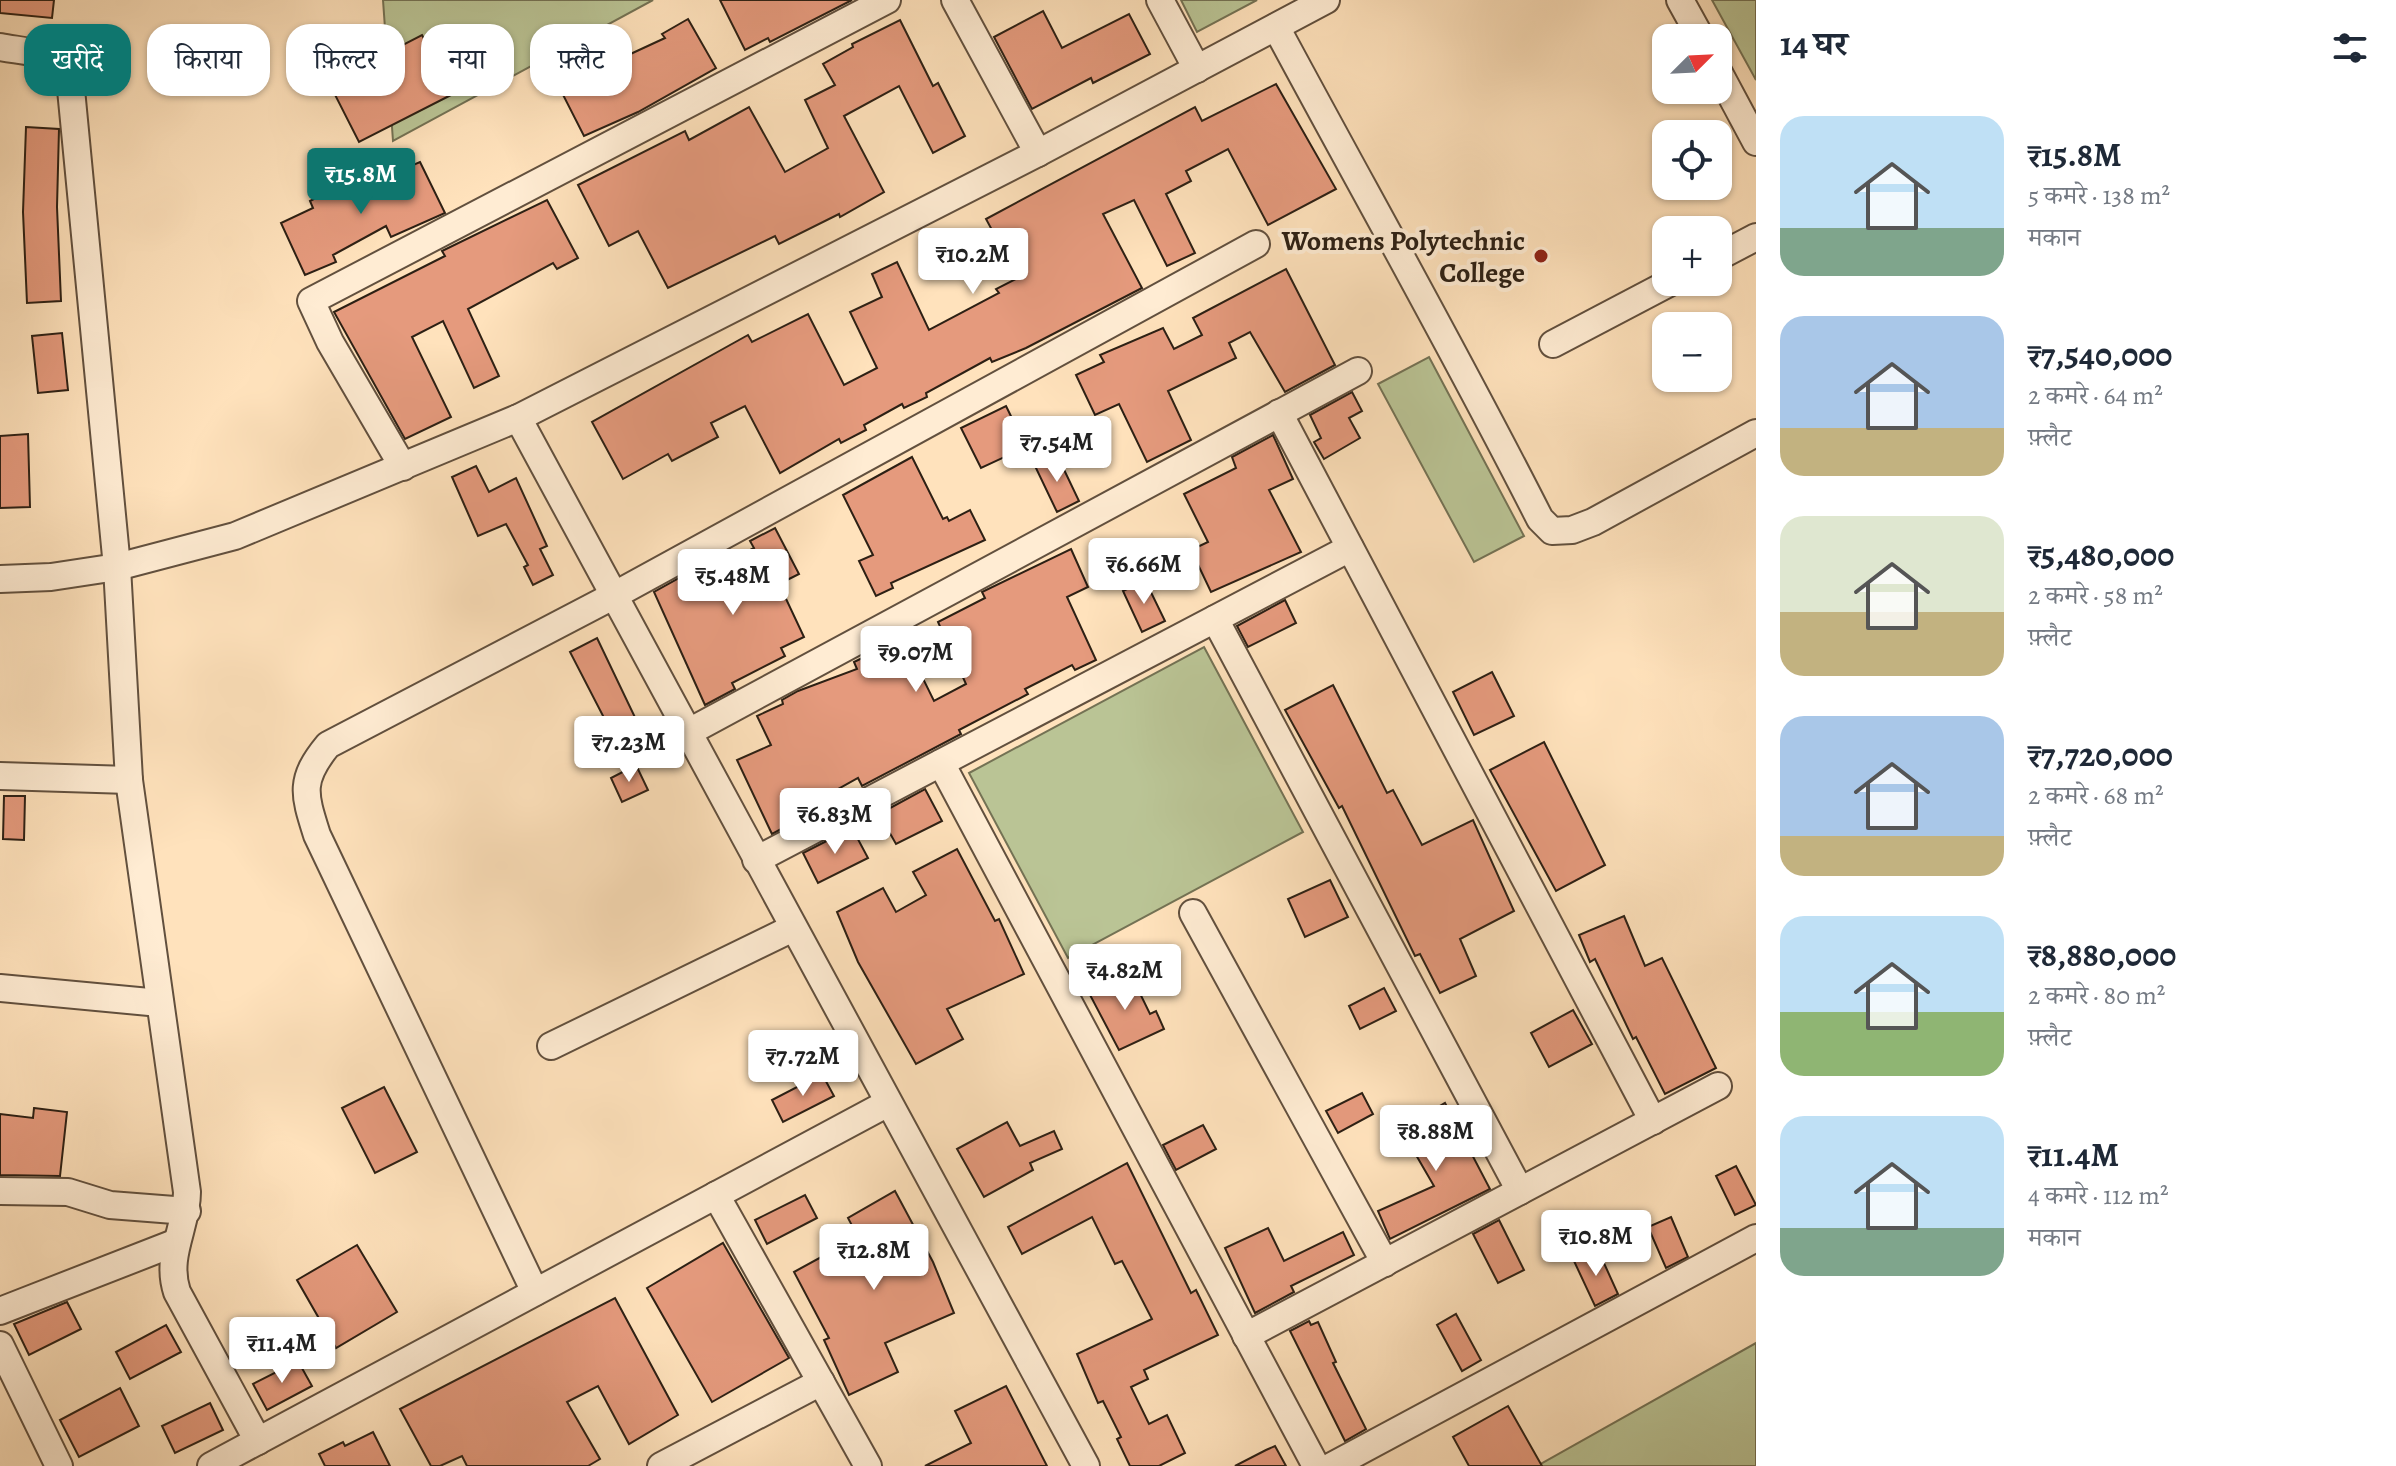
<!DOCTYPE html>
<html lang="hi">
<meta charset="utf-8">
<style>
body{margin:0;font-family:Alegreya,"Noto Serif Devanagari",serif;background:#f6f6f7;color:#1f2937;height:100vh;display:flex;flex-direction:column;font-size:30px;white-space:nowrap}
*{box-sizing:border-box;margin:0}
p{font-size:26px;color:#747a83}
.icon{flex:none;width:44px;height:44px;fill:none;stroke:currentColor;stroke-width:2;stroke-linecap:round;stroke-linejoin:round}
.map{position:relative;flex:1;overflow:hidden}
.details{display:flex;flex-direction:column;background:#fff;width:640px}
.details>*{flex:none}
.guide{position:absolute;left:24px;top:24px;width:760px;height:72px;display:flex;gap:16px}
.needle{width:52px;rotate:66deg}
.fabs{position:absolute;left:1652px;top:24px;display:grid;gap:16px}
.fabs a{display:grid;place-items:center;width:80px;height:80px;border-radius:16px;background:#fff;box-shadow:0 2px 6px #0004;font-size:40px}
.price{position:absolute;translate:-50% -68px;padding:0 18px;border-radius:8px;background:#fff;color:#222;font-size:26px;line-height:52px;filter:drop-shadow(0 2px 4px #0008)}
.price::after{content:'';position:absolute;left:50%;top:48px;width:24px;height:18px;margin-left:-12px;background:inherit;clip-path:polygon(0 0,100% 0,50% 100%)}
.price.current{background:#0f766e;color:#fff}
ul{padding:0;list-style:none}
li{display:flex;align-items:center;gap:24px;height:200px;padding:0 24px}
li span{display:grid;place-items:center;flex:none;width:224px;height:160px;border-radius:24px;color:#555}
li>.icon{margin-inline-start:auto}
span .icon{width:96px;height:96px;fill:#fffc;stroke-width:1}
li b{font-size:34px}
h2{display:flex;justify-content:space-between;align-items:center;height:96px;padding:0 24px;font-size:34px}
.chip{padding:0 28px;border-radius:24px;background:#fff;box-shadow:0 2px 6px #0004;font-size:28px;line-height:72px}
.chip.current{background:#0f766e;color:#fff}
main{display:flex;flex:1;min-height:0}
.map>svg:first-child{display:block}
.green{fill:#bac495;stroke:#747254;stroke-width:2}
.building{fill:#e59a7d;stroke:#2d2014;stroke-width:2}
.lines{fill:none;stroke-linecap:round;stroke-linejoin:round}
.minor-casing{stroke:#62503e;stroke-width:30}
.minor{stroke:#ffecd3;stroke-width:26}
.poi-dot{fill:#8f2418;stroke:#ffecd3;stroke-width:3}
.labels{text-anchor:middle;stroke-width:8;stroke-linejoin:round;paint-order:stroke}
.poi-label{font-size:28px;font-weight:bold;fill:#2d2014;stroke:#ffecd3;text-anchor:end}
</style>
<main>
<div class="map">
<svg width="1756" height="1466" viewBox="0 0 1756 1466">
<rect width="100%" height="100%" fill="#ffe2bc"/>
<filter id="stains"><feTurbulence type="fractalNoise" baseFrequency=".0025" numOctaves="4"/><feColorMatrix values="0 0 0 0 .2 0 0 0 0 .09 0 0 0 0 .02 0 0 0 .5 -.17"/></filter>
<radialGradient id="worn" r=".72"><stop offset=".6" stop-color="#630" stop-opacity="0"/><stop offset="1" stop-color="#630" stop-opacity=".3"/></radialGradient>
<g class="green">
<path d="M383,0H653L393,141Z"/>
<path d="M1181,0H1257L1197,32Z"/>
<path d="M1712,0H1756V80Z"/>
<path d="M1429,357L1524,536L1474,562L1378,384Z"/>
<path d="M1204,647L1303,832L1068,958L969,773Z"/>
<path d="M1756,1343V1466H1537Z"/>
</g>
<g class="building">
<path d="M0,0H54L52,18L0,13Z"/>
<path d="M720,0H852L770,42L768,38L745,50Z"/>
<path d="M1043,11L1062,48L1129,14L1150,54L1093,83L1091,78L1032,109L994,37Z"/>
<path d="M688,19L716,68L638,112L584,136L557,83L580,71L582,75L611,63L665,38L662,34Z"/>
<path d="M900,20L933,86L938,83L965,136L933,153L899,86L844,116L884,192L840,217L839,214L779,244L775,236L668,288L638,231L609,246L578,185L685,131L689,140L749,107L785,172L828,148L805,100L835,85L823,64L853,47L852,44Z"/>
<path d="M422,35L453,94L359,142L329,83Z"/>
<path d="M1276,84L1336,189L1268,225L1228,149L1186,171L1191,181L1166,194L1195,253L1167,266L1134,200L1103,214L1142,288L1026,348L992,362L990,358L926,393L927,397L904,408L902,404L864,425L866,430L841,443L839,439L780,473L745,406L711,423L718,437L672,461L668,454L623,479L592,422L748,335L752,342L808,314L844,385L877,368L850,312L882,297L872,274L897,262L929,330L999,293L996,289L1018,278L986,219L1195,107L1202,121Z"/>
<path d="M26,127L59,129L57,207L61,301L27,303L23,212Z"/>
<path d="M420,162L445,213L391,237L386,226L333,255L336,262L305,275L281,223L313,208L310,201L333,189L338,197Z"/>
<path d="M547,200L578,258L557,269L553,263L468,309L499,376L474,388L443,321L412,337L451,417L405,439L334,312L445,256L442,251Z"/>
<path d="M1286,269L1335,365L1285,392L1250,332L1229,343L1236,358L1168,391L1191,440L1147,462L1119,404L1095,415L1076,375L1104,362L1100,355L1163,328L1174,349L1202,335L1193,318Z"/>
<path d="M62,333L68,390L38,393L32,336Z"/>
<path d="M1352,392L1362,411L1349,418L1360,438L1324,459L1314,442L1321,438L1310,415Z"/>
<path d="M1006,406L1026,447L981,468L961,428Z"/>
<path d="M28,434L30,507L0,508V436Z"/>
<path d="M1273,435L1293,479L1269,490L1301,552L1211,592L1191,550L1208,542L1184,494L1236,468L1232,457Z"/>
<path d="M1057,455L1079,501L1057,512L1035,466Z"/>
<path d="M912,457L943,519L947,517L949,521L970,510L985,540L891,583L893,588L876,596L859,561L873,555L843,495Z"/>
<path d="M476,466L489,492L516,478L547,546L540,549L553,575L533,585L524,567L528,565L506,524L478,536L452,477Z"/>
<path d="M775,528L799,574L779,584L804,637L781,648L785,656L732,683L735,689L705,705L654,592L681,577L685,585L754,548L750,541Z"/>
<path d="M1071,549L1088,587L1067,597L1096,660L1075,670L1072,665L1025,689L1028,694L959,730L961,734L862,786L858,778L833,792L837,799L772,834L737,760L771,745L757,716L783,704L782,700L798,691L857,669L854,662L903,638L934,701L966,684L938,622L985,598L982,592Z"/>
<path d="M1145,580L1165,621L1142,632L1123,591Z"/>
<path d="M1285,600L1296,623L1248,647L1237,626Z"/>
<path d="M597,638L642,732L617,743L570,652Z"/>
<path d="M1492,672L1514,716L1474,735L1453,692Z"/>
<path d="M1333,685L1387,793L1393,790L1422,845L1473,820L1514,911L1460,939L1476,976L1440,993L1420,954L1415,956L1342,806L1339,808L1285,710Z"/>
<path d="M1544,742L1605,865L1556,891L1490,770Z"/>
<path d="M636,765L648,790L622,802L611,778Z"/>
<path d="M925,789L942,821L896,844L879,814Z"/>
<path d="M4,796H25L24,840L3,839Z"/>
<path d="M852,828L868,858L818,883L803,853Z"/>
<path d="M957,849L995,921L999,919L1024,974L947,1009L963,1039L916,1064L858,962L837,912L883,888L896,912L926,895L913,872Z"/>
<path d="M1330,880L1348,917L1305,937L1288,899Z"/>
<path d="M1624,916L1645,966L1662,958L1716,1068L1665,1094L1636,1037L1633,1039L1595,959L1590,962L1579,935Z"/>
<path d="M1130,973L1150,1014L1156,1011L1164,1029L1119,1050L1089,993Z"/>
<path d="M1384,988L1396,1011L1360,1029L1349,1006Z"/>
<path d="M1573,1010L1592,1044L1549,1067L1531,1033Z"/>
<path d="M822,1074L834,1096L783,1122L772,1100Z"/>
<path d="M384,1087L417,1152L375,1173L342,1108Z"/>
<path d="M1362,1093L1373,1114L1338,1133L1326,1111Z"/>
<path d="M1445,1103L1490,1189L1390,1239L1378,1211L1434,1186L1401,1129Z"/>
<path d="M34,1108L67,1112L60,1176L0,1175V1114L33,1118Z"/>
<path d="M1007,1122L1020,1146L1054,1131L1062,1149L1030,1163L1033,1170L984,1197L957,1149Z"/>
<path d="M1203,1125L1216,1149L1176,1170L1163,1145Z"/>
<path d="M1127,1163L1191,1293L1196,1290L1218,1335L1144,1370L1148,1379L1131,1387L1149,1424L1167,1415L1185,1453L1159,1466H1130L1117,1439L1121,1437L1103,1401L1098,1403L1077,1354L1152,1319L1122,1261L1115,1264L1092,1217L1022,1254L1008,1227Z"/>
<path d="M1736,1166L1756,1205L1735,1215L1716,1176Z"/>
<path d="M895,1191L933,1262L954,1313L885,1343L898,1372L849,1395L824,1340L829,1338L794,1272L858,1237L848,1218Z"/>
<path d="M805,1195L817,1218L767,1244L755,1220Z"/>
<path d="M1671,1217L1688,1257L1666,1268L1648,1227Z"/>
<path d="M1499,1220L1524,1270L1498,1283L1473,1234Z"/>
<path d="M1268,1228L1284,1261L1343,1232L1354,1255L1291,1286L1294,1292L1255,1313L1225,1248Z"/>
<path d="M723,1243L789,1358L712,1402L647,1288Z"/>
<path d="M357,1245L397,1312L336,1348L297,1280Z"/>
<path d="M1598,1250L1618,1294L1595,1306L1574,1261Z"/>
<path d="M615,1298L678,1415L629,1444L598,1386L567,1402L600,1459L588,1466H467L462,1456L440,1466H431L400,1409Z"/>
<path d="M67,1302L81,1329L29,1355L14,1324Z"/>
<path d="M1456,1314L1481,1360L1462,1371L1437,1325Z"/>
<path d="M1309,1321L1311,1325L1318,1322L1336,1362L1333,1363L1366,1429L1345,1441L1290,1331Z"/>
<path d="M166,1325L181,1352L130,1379L116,1352Z"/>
<path d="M298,1361L312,1386L267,1410L253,1384Z"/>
<path d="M1006,1386L1047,1466H925L971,1443L955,1411Z"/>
<path d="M120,1388L139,1426L79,1457L60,1420Z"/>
<path d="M210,1403L223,1430L175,1453L162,1426Z"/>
<path d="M1508,1406L1542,1466H1469L1453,1437Z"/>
<path d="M373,1432L390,1466H325L319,1454L343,1442L345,1446Z"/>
<path d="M1275,1446L1286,1466H1235L1266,1450Z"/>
</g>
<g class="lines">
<g class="minor-casing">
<g id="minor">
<path d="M955,0L1038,153"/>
<path d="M1160,0L1197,69"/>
<path d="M1680,0L1701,38"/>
<path d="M1276,27C1364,191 1456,353 1540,519L1552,531L1572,530L1593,522L1756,433"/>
<path d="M0,47C24,52 62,51 70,79L117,567L129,780L187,1192C187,1228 165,1255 177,1292L258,1441"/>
<path d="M1718,71L1756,142"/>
<path d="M1718,257L1756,237"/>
<path d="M1553,344L1671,282"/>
<path d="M1279,413L1653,1121"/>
<path d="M518,418L1086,1466"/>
<path d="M403,467L330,342L311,301L887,0"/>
<path d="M0,579L51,577L117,567L235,536L518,418L1038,153L1326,0"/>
<path d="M1215,619L1520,1191"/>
<path d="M687,733L1358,371"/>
<path d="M941,763L1316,1466"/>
<path d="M0,776L129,780"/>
<path d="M756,860L1350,548"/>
<path d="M1193,913L1385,1263"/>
<path d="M0,988L160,1003"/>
<path d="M551,1046L793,928"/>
<path d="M0,1191L68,1192L110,1205L187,1211"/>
<path d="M716,1195L868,1466"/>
<path d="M535,1292L317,835C304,794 299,780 328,745L613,596L1256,244"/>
<path d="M0,1311L177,1242"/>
<path d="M1246,1336L1718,1086"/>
<path d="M0,1345L59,1466"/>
<path d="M211,1466L888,1103"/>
<path d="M661,1466L821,1382"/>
<path d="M1332,1466L1756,1238"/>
</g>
</g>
<use href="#minor" class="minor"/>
</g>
<circle class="poi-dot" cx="1541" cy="256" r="8"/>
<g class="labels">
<g class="poi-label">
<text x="1525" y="250">Womens Polytechnic<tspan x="1525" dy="32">College</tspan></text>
</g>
</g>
<rect width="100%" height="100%" filter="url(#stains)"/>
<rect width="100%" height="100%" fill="url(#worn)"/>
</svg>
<div class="fabs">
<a><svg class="needle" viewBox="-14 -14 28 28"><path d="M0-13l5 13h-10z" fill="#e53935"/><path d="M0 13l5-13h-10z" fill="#747a83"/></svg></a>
<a><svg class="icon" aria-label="locate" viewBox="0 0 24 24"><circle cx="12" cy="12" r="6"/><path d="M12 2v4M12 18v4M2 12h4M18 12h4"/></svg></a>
<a>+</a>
<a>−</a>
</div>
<b class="price current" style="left:361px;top:216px">₹15.8M</b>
<b class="price" style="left:973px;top:296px">₹10.2M</b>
<b class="price" style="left:1057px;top:484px">₹7.54M</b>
<b class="price" style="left:1144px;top:606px">₹6.66M</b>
<b class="price" style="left:733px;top:617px">₹5.48M</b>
<b class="price" style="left:916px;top:694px">₹9.07M</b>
<b class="price" style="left:629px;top:784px">₹7.23M</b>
<b class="price" style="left:835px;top:856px">₹6.83M</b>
<b class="price" style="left:1125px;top:1012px">₹4.82M</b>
<b class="price" style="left:803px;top:1098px">₹7.72M</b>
<b class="price" style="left:1436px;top:1173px">₹8.88M</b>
<b class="price" style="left:1596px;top:1278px">₹10.8M</b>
<b class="price" style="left:874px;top:1292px">₹12.8M</b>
<b class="price" style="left:282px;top:1385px">₹11.4M</b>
<div class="guide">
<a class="chip current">खरीदें</a>
<a class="chip">किराया</a>
<a class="chip">फ़िल्टर</a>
<a class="chip">नया</a>
<a class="chip">फ़्लैट</a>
</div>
</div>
<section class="details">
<h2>14 घर<svg class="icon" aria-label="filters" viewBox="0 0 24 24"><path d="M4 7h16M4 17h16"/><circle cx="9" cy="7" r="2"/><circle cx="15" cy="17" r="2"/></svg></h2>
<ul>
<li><span style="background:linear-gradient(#bfe0f5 70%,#7fa58c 0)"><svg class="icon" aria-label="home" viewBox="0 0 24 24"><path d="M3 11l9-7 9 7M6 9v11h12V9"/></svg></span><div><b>₹15.8M</b><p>5 कमरे · 138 m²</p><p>मकान</p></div></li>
<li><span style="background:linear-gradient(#a9c7e8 70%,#c2b280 0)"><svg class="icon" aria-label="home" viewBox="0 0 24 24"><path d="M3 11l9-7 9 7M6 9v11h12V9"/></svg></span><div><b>₹7,540,000</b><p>2 कमरे · 64 m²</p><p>फ़्लैट</p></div></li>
<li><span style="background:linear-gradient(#dfe7d0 60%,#c2b280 0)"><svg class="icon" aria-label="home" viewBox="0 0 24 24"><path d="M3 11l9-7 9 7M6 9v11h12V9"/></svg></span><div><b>₹5,480,000</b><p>2 कमरे · 58 m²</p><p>फ़्लैट</p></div></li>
<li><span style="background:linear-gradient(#a9c7e8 75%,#c2b280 0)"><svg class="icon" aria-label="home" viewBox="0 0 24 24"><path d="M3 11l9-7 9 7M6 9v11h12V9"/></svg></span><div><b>₹7,720,000</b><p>2 कमरे · 68 m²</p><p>फ़्लैट</p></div></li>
<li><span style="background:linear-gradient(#bfe0f5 60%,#8fb573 0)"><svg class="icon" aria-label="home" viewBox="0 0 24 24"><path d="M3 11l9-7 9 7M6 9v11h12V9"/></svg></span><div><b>₹8,880,000</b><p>2 कमरे · 80 m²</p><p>फ़्लैट</p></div></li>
<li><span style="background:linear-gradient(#bfe0f5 70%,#7fa58c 0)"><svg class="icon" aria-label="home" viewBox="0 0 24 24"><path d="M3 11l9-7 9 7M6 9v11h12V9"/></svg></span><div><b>₹11.4M</b><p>4 कमरे · 112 m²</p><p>मकान</p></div></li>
</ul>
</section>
</main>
